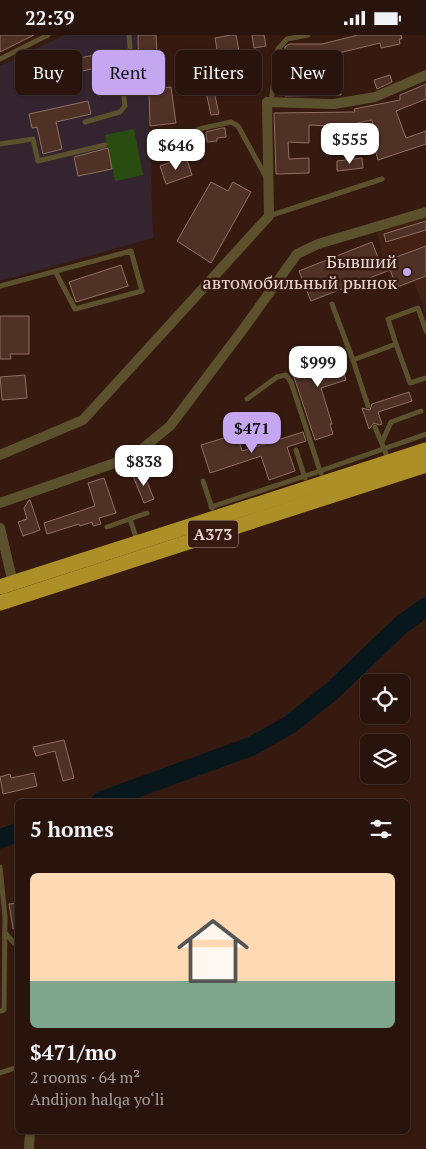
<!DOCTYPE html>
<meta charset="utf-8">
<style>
body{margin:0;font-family:"PT Serif",serif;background:#34211a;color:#f1f3f6;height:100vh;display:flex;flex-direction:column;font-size:19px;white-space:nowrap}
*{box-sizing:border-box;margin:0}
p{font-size:16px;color:#a59e9d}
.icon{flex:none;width:28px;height:28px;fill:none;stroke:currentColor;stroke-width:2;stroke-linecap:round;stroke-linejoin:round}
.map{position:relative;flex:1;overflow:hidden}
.side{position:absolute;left:15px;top:764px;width:395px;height:335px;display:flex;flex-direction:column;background:#28140c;border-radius:8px;box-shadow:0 1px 4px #0004,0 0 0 1px #44332d}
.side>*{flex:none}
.hud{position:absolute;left:15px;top:15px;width:396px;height:45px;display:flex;gap:10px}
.buttons{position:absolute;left:360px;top:639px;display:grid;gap:10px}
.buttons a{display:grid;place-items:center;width:50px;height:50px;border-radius:8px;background:#28140c;box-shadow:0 1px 4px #0004,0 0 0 1px #44332d;font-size:25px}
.price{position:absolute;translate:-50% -42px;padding:0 11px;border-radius:10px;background:#fff;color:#222;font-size:16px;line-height:32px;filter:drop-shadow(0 1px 2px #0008)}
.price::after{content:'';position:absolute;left:50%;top:30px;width:15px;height:11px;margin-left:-8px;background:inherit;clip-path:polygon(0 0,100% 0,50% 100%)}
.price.active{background:#c5a7f1;color:#111}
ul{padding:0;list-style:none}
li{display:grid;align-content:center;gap:10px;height:265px;padding:0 15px}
li span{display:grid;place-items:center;height:155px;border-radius:8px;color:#555}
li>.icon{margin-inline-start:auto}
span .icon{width:90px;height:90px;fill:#fffc;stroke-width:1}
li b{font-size:21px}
h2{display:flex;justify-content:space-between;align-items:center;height:60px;padding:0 15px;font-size:21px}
.chip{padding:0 18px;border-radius:8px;background:#28140c;box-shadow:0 1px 4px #0004,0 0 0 1px #44332d;font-size:18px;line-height:45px}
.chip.active{background:#c5a7f1;color:#111}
.status{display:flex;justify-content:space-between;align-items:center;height:35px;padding:0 25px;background:#28140c;direction:ltr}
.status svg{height:14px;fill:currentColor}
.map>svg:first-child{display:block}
.built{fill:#422013}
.education{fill:#34242f}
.green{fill:#294d11}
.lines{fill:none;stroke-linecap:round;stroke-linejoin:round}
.river{stroke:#07171c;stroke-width:19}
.building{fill:#4f3126;stroke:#906f62}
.lane{stroke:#5c512d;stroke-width:5}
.street{stroke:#5c512d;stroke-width:10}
.highway{stroke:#ad8f28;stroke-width:15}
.poi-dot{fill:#c5a7f1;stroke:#361a10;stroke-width:2}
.labels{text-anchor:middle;stroke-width:5;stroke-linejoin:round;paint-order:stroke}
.shield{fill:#361a10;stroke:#b59f96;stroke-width:1}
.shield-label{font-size:16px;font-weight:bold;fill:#ebd8d0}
.poi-label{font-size:18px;fill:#ebd8d0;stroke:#361a10;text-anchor:end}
</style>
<div class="status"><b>22:39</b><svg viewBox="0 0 49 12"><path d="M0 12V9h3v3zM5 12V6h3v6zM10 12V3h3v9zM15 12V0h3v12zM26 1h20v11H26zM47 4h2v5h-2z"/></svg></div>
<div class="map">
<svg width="426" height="1114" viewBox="0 0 426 1114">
<rect width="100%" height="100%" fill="#361a10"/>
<path class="built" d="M426,181V278L414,248L395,255L383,226L377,196Z"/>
<path class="education" d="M65,0H137L138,53H148L153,203L0,246V31Z"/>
<path class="green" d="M134,94L143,140L115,146L105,100Z"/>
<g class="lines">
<g class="river">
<path d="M101,766L252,711L289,690L331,657L401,590L426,572"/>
<path d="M0,804L18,797"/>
</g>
</g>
<g class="building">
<path d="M0,0H34L0,17Z"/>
<path d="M138,0H156L157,19L149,21V52H139Z"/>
<path d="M231,0H236L239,16L218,20L215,3Z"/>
<path d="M252,0H264L266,11L254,13Z"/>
<path d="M358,0H401L402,4H399L400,9L381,13L380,8L285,31V12L289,9H322Z"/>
<path d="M114,16L117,29L111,30L117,56L99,61L92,34L58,41L55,28Z"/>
<path d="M314,35V49L339,48L341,60L285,61V38Z"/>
<path d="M390,40L392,47L377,54L374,45Z"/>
<path d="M211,42L219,79L211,80L203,43Z"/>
<path d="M426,49V64L396,76L406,103L426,96V109L378,125L373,108L377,107L372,85L357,88V91L344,92V101L330,102L329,91L309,90V108L288,107L289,124L309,123V138L276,139L274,78L355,77L354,74L400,65V60Z"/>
<path d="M171,52L176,88L150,91L149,54Z"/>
<path d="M88,66L91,79L56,87L62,114L43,119L37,92L32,93L29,79Z"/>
<path d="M222,93H225L226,102L217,103V106L207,107L206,97Z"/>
<path d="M108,113L112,134L78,141L74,122Z"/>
<path d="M186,122L192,140L166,149L160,131Z"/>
<path d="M362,123L363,133L337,136V126Z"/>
<path d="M211,147L228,156L233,147L251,157L211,228L177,206Z"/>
<path d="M426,186V195L386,207L384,199Z"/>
<path d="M372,207L380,228L426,211V241L397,252L390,235L311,266L299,236Z"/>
<path d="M121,230L128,251L76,267L69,247Z"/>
<path d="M0,281H29V319H10L11,324H0Z"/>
<path d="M336,314L346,345L321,353L332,389H330L333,399L315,405L290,330Z"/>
<path d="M25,340L27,363L2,365L0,342Z"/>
<path d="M409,357L412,366L378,377L382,389L379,390L374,388L369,394L362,373L370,375L372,369Z"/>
<path d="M303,397L306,406L287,412L295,436L269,445L261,421L210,438L201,410L237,399L242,416Z"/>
<path d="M143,437L154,464L144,468L133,441Z"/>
<path d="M104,443L116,478L99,483L101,489L93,491L92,487L80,491L79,489L47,499L44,488L95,471L88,448Z"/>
<path d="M29,465H30L40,495L23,501L18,487L27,484L24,473Z"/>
<path d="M64,705L74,743L63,746L55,716L36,721L33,712Z"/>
<path d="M34,738L37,751L3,759L0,742L10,739L11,743Z"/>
<path d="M18,868V893L13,894L9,869Z"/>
</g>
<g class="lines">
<g class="lane">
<path d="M0,24L48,0"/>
<path d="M271,67L278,14L287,4L308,0"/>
<path d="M85,87L120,77L125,71L122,48L132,38L129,0"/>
<path d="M0,109L33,104L38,126L105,110"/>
<path d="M172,116L199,94L231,87L238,91L266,142"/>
<path d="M269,181L382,144"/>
<path d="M0,251L131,216L142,256L75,274L55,236"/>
<path d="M332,269L353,325"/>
<path d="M396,309L388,284L418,273L426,296"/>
<path d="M247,364L277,342L286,340L291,347L320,436L426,399"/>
<path d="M368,371L353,325L396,309L410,348L426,343"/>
<path d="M375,392L389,426"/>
<path d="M382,407L391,387L421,376"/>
<path d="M296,415L305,443"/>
<path d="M203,446L212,473"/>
<path d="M211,472L320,436L321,438"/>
<path d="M130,484L137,505"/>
<path d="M107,492L147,478"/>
<path d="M0,832L5,882L4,975L0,976"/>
<path d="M5,898L18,912"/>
<path d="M0,1038L18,1032"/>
</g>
<g class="street">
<path d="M0,420L83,385L269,181L267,67L334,69L375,62L426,40"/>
<path d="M0,468L132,422L170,391L244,293L297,219L318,209L426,177"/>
<path d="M0,493L13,548"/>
<path d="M29,1114L30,1096"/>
</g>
<g class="highway">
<path d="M0,552L426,415"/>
<path d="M0,568L426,430"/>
</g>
</g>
<circle class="poi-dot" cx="407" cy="237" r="5"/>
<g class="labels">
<rect class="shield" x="188" y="485.5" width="50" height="27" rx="4"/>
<g class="shield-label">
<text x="213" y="505">A373</text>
</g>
<g class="poi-label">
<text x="397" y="233">Бывший<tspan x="397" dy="21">автомобильный рынок</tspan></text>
</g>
</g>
</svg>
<div class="buttons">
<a><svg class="icon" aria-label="locate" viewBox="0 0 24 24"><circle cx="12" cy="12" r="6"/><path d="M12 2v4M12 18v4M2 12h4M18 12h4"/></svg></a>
<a><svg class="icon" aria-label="layers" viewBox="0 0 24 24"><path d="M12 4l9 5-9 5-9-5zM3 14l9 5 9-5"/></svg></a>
</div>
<b class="price" style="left:350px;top:130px">$555</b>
<b class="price" style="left:176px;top:136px">$646</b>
<b class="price" style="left:318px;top:353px">$999</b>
<b class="price active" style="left:252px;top:419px">$471</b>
<b class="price" style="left:144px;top:452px">$838</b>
<div class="hud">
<a class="chip">Buy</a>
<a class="chip active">Rent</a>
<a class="chip">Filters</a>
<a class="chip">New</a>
</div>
<section class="side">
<h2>5 homes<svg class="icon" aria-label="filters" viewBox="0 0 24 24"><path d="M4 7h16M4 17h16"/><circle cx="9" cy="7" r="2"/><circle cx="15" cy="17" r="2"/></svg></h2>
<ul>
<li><span style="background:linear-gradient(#ffd9b3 70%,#7fa58c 0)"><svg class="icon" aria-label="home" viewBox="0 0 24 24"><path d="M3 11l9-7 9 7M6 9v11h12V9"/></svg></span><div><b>$471/mo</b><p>2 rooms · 64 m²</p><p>Andijon halqa yo‘li</p></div></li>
</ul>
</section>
</div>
